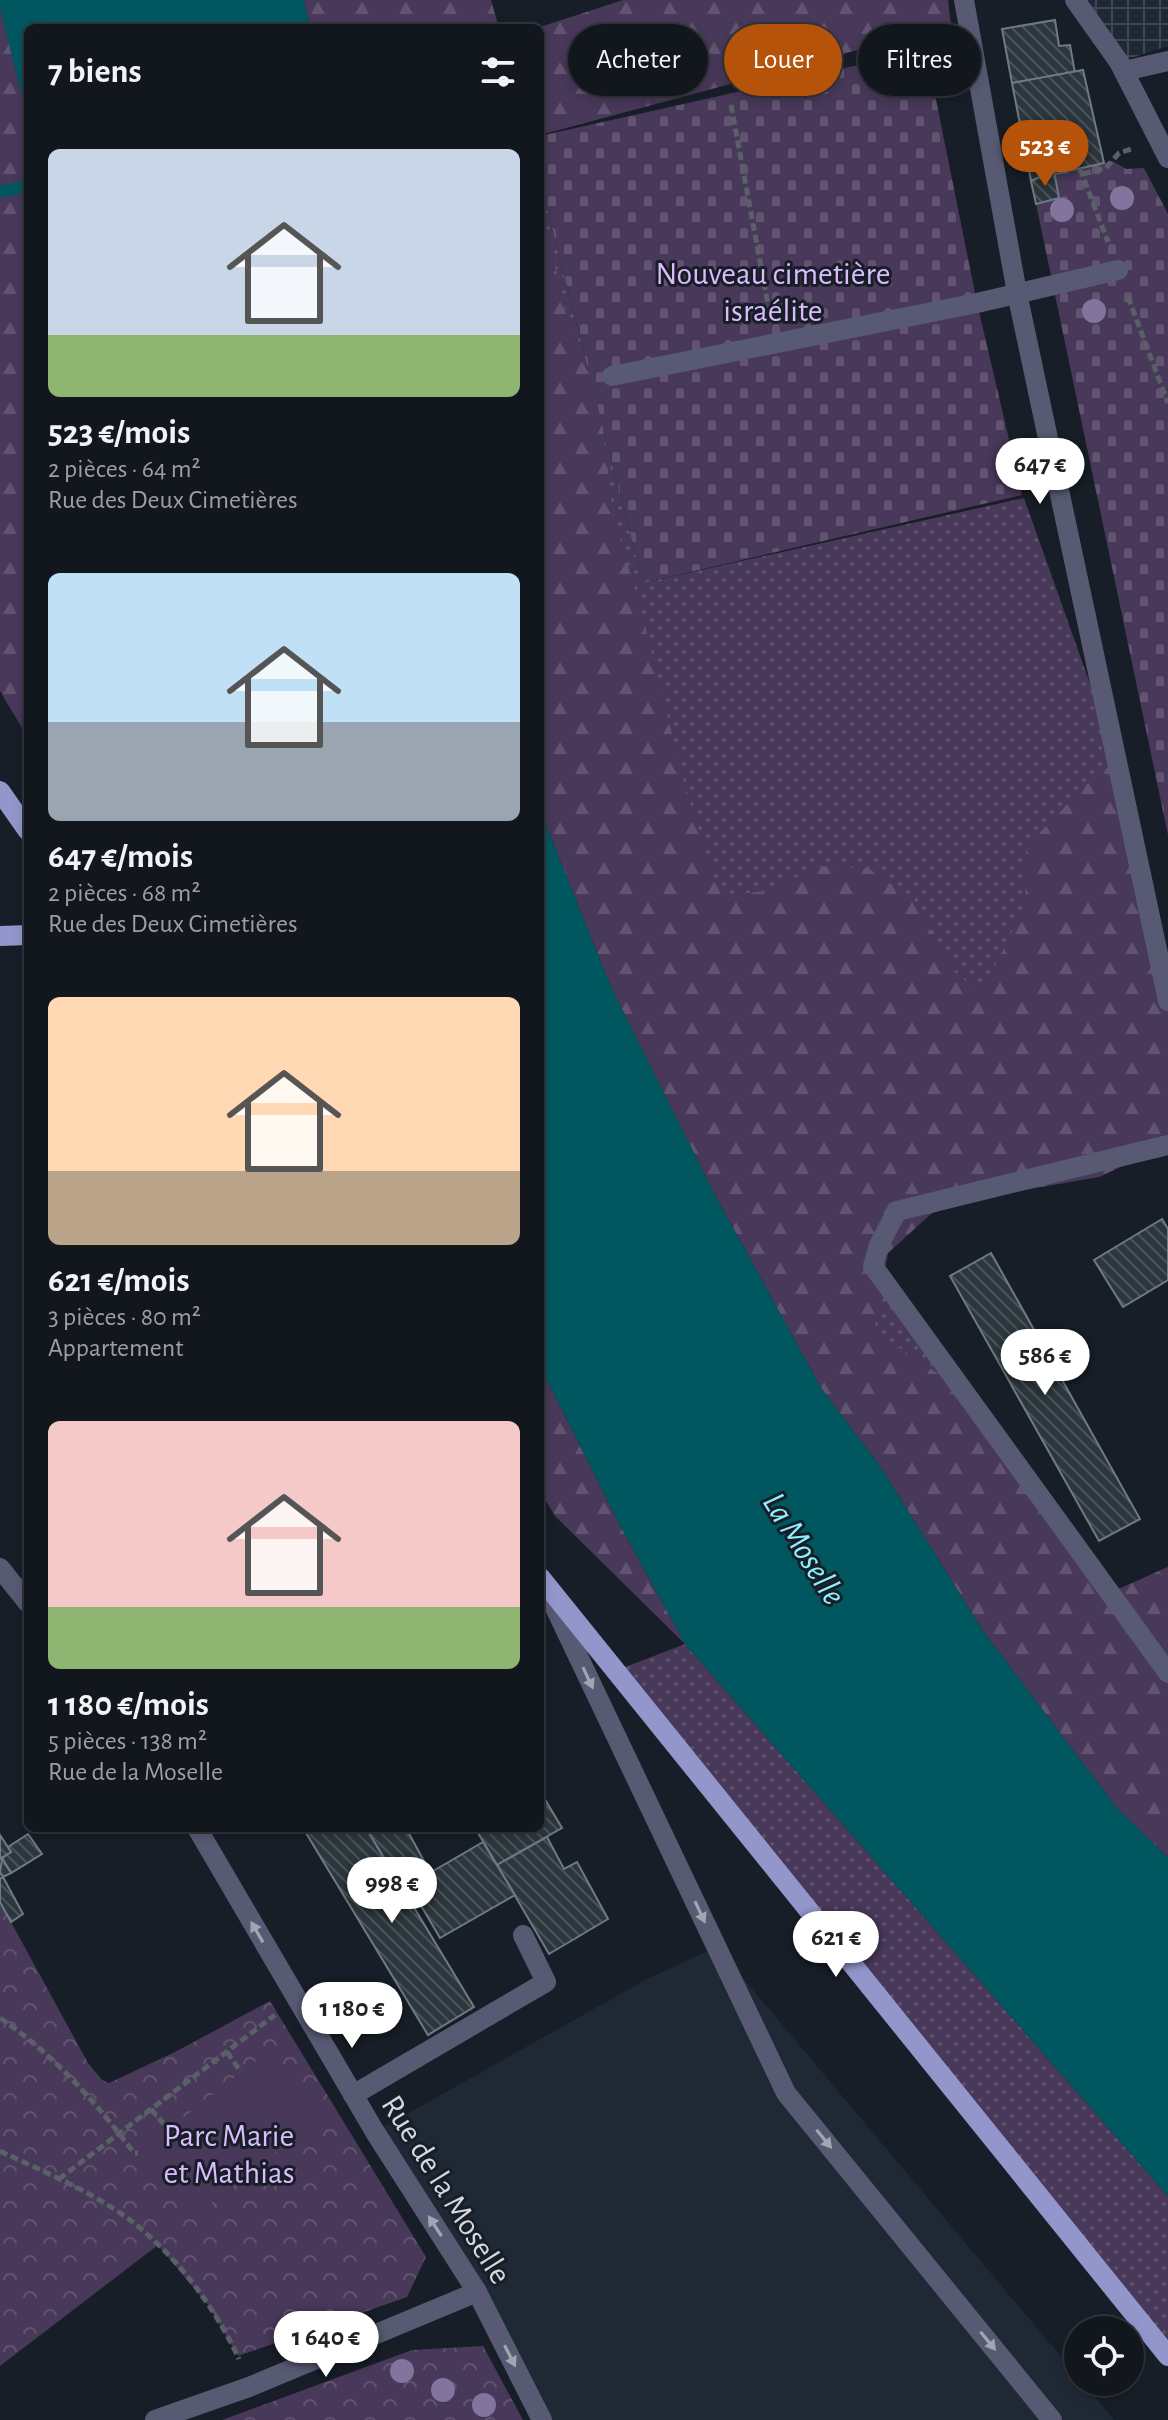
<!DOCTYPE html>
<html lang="fr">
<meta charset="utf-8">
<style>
body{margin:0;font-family:"Alegreya Sans",sans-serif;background:#1b1f26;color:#f1f3f6;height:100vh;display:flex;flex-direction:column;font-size:30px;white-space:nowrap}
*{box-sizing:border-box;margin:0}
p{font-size:26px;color:#9c9fa4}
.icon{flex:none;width:44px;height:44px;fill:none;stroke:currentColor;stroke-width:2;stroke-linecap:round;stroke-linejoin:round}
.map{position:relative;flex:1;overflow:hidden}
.side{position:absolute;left:24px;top:24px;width:520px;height:1808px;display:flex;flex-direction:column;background:#12161d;border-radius:12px;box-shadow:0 4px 12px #0003,0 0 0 2px #31353b}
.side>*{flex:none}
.guide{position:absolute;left:568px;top:24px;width:480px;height:72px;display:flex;gap:16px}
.controls{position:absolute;left:1064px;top:2316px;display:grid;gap:16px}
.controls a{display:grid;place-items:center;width:80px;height:80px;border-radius:50%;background:#12161d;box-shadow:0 4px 12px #0003,0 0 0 2px #31353b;font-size:40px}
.price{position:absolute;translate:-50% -68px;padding:0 18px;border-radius:28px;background:#fff;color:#222;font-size:26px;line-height:52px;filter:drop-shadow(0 2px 4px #0008)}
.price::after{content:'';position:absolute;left:50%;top:48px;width:24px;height:18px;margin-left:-12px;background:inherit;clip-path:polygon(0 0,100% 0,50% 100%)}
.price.active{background:#b45309;color:#fff}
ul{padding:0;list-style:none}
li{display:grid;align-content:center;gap:16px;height:424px;padding:0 24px}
li span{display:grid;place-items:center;height:248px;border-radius:12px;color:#555}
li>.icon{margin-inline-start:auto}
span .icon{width:144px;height:144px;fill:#fffc;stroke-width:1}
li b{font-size:34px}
h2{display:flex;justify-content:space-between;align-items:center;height:96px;padding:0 24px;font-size:34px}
.pill{padding:0 28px;border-radius:36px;background:#12161d;box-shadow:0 4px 12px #0003,0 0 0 2px #31353b;font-size:28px;line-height:72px}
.pill.active{background:#b45309;color:#fff}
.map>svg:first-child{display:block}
.built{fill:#1f2935}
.industrial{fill:url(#industrial-grid)}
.grass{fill:url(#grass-dots)}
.forest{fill:url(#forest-firs)}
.cemetery{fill:url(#cemetery-stones)}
.park{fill:url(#park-crowns)}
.pitch{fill:#483859}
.water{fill:#005760}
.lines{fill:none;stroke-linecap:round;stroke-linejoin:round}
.stream{stroke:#005760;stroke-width:12}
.building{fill:url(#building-back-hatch);stroke:#6e7b82;stroke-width:2}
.path{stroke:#5a6068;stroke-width:5;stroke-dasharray:8 4;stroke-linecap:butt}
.minor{stroke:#585a73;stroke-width:20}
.major{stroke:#9396cb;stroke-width:20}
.tree{fill:#83749d}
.oneway{fill:#a2a6b3}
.labels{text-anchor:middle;stroke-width:6;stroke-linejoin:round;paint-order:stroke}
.park-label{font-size:32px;fill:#dbbbfe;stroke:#181e27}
.street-label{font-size:32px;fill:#d4d8de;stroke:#181e27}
.water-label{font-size:34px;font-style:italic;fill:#8cf1ff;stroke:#181e27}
</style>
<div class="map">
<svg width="1168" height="2420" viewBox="0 0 1168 2420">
<defs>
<pattern id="industrial-grid" width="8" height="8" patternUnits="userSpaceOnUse" patternTransform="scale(2)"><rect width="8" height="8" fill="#1f2935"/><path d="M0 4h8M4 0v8" fill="none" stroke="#3f4752"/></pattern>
<pattern id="grass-dots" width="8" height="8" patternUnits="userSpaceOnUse" patternTransform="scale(2)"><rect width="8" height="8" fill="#483859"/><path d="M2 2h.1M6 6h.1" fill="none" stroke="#625470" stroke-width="1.8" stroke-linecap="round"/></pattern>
<pattern id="forest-firs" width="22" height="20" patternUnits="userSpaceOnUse" patternTransform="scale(2)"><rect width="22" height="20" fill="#483859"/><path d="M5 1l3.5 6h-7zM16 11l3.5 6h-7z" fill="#625470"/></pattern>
<pattern id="cemetery-stones" width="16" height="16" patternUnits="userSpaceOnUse" patternTransform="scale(2)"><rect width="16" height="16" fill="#483859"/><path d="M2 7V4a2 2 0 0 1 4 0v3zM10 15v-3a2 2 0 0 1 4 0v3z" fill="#625470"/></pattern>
<pattern id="park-crowns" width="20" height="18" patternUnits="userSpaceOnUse" patternTransform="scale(2)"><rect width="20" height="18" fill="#483859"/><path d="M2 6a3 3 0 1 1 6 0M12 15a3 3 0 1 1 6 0" fill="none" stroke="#625470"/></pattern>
<pattern id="building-back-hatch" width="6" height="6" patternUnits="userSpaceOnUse" patternTransform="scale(2)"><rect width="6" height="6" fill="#2c373d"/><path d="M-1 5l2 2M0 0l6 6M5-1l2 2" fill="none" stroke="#4a5359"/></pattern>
</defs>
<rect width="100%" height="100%" fill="#181e27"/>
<path class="built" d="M717,1947L1078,2377V2382H1083L1114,2420H542L375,2132L647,1979Z"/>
<path class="industrial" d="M1075,0H1168V46L1119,62Z"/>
<g class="grass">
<path d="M540,181L643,583L1024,498L1117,760L897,1210L873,1266L1110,1593L1168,1567V1858L540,810Z"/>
<path d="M685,1644L1168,2196V2356L615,1671Z"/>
</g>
<g class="forest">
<path d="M304,0H491L499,28H310Z"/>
<path d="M623,0H948L951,25L540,135V28H537Z"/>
<path d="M0,3L28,121V738L0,691Z"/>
<path d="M540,199L567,318L598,383L613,515L641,610L684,782L710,868L722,896L767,891L821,866L868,868L914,900L954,971L981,994L1025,906L1027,846L1086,785L1117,760L1168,1001V1145L1099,1177L996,1195L932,1213L888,1253L874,1331L964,1391L1110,1593L1168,1567V1858L1116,1807L983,1631L880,1466L821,1388L714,1193L610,985L540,810Z"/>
<path d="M540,1366L615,1516L685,1644L555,1516L540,1491Z"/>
</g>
<g class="cemetery">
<path d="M926,50L977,303L1022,495L643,583L540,181V136Z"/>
<path d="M1112,161L1126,169L1144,168L1168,214V835L1036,204L1059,198L1055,174Z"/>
</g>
<g class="park">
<path d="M0,1902L88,2063L102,2080L109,2083L175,2052L270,2001L426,2257L407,2297L238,2356L208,2305L158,2245L0,2366Z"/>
<path d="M483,2346L523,2420H222L412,2350Z"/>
</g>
<path class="pitch" d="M268,2051L320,2118L190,2220L138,2153Z"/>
<g class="water">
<path d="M0,0H304L310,28H28V121L0,9Z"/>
<path d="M540,810L610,985L714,1193L821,1388L880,1466L983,1631L1116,1807L1168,1858V2196L685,1644L615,1516L540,1366Z"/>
</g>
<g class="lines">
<path class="stream" d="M0,192L28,186"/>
</g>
<g class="building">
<path d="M1055,20L1059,46L1070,45L1075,73L1012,83L1002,29Z"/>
<path d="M1083,70L1104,163L1055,174L1054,171L1031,181L1012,83Z"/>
<path d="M1054,171L1059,198L1036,204L1031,181Z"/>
<path d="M1162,1219L1168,1229V1280L1123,1307L1094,1260Z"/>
<path d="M991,1253L1140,1519L1099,1541L950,1276Z"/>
<path d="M540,1791L562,1828L497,1865L475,1828H540Z"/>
<path d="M303,1828H366L474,2007L428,2035Z"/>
<path d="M366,1828H406L424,1861L395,1876Z"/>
<path d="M28,1834L42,1854L11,1873L2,1858L11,1852L8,1847Z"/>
<path d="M0,1835L11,1852L0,1859Z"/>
<path d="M547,1837L564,1869L577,1862L608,1919L549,1954L497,1865Z"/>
<path d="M483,1842L515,1895L440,1938L409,1885Z"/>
<path d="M2,1858L11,1873L3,1877L0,1873Z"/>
<path d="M3,1877L23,1914L11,1922L0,1902V1879Z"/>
</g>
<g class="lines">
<g class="path">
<path d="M731,105L770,315"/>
<path d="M1080,169L1108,242"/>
<path d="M1083,174L1106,168L1119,153L1131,149"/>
<path d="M1128,297L1168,403"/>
<path d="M0,2018C54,2055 95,2101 134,2153H138"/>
<path d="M227,2052L241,2072"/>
<path d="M151,2109L168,2129"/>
<path d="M0,2151C44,2172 91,2191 130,2220C176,2255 215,2307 239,2359"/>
<path d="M59,2179L275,2015"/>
</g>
<g class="minor">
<path d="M964,0L1017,293L1168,1001"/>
<path d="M1075,0L1119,62L1168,158"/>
<path d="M1124,71L1168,61"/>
<path d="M612,376L977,303L1118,270"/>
<path d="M1168,1145L897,1211L879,1245L873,1266L1168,1673"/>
<path d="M0,1568L28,1603"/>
<path d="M548,1593L786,2093L1052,2420"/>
<path d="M197,1828L375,2132L477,2292L542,2420"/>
<path d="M353,2095L546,1982L523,1935"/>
<path d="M155,2420L249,2387L477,2292"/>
</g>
<g class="major">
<path d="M0,791L28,831"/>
<path d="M0,936L28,935"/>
<path d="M540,1577L1168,2356"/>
</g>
</g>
<g class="tree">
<circle cx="1122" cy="198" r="12"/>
<circle cx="1062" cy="210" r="12"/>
<circle cx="1094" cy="311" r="12"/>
<circle cx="402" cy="2371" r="12"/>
<circle cx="443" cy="2390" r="12"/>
<circle cx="484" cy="2405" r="12"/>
</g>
<defs><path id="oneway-solid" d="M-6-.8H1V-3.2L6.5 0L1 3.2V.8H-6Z" transform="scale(2)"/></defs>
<g class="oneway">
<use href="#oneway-solid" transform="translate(588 1678) rotate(65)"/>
<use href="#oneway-solid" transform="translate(700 1912) rotate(65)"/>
<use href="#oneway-solid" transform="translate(257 1932) rotate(-120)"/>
<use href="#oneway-solid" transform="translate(824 2139) rotate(51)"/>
<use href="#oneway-solid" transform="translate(435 2226) rotate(-123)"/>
<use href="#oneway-solid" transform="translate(988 2341) rotate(51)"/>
<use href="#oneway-solid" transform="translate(510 2356) rotate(63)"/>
</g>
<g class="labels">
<g class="park-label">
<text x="773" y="284">Nouveau cimetière<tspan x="773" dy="37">israélite</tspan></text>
<text x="229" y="2146">Parc Marie<tspan x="229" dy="37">et Mathias</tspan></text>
</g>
<g class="street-label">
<text transform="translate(447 2189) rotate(58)" y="11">Rue de la Moselle</text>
</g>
<g class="water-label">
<text transform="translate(805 1548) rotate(58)" y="12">La Moselle</text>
</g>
</g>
</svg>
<div class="controls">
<a><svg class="icon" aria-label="locate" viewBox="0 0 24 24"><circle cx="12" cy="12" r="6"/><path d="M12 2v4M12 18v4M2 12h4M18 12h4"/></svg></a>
</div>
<b class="price active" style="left:1045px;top:188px">523 €</b>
<b class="price" style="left:1040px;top:506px">647 €</b>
<b class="price" style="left:1045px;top:1397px">586 €</b>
<b class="price" style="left:392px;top:1925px">998 €</b>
<b class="price" style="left:836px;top:1979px">621 €</b>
<b class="price" style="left:352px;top:2050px">1 180 €</b>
<b class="price" style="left:326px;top:2379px">1 640 €</b>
<div class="guide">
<a class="pill">Acheter</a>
<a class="pill active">Louer</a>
<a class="pill">Filtres</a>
</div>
<section class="side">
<h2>7 biens<svg class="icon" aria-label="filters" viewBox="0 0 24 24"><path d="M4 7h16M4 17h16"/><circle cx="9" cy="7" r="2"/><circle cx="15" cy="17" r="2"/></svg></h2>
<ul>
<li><span style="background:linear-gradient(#c9d6e8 75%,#8fb573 0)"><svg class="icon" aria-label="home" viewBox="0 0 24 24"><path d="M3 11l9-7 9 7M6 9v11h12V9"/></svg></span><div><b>523 €/mois</b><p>2 pièces · 64 m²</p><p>Rue des Deux Cimetières</p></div></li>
<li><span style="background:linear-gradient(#bfe0f5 60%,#9aa5b1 0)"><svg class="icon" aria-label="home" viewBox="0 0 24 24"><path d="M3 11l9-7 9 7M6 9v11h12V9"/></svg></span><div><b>647 €/mois</b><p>2 pièces · 68 m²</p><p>Rue des Deux Cimetières</p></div></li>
<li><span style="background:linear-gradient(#ffd9b3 70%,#b9a48a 0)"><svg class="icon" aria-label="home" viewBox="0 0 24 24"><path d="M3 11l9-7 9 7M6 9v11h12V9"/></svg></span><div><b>621 €/mois</b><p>3 pièces · 80 m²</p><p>Appartement</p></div></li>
<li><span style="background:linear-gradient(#f6c9c9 75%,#8fb573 0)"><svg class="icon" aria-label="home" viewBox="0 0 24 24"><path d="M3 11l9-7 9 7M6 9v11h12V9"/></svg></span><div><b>1 180 €/mois</b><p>5 pièces · 138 m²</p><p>Rue de la Moselle</p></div></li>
</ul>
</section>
</div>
